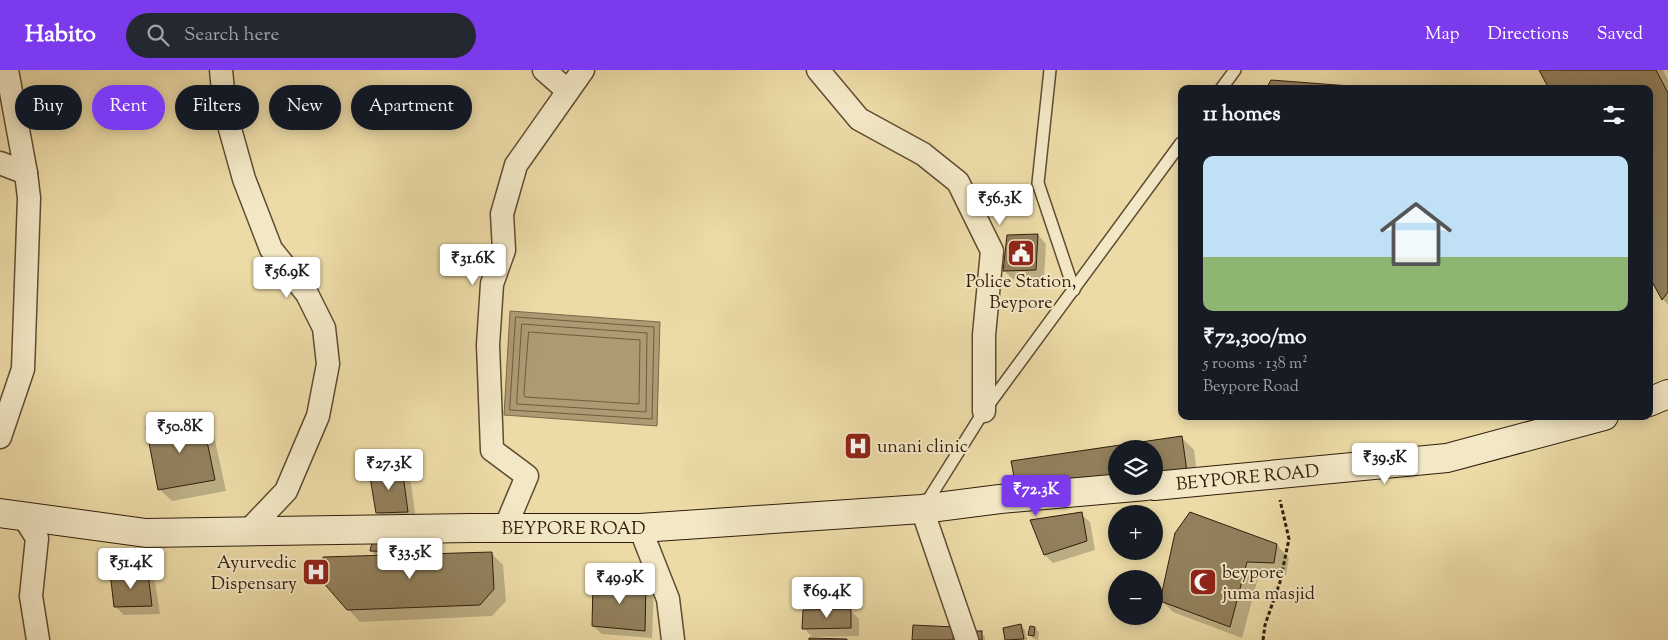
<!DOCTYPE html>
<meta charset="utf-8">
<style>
body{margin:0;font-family:"Sorts Mill Goudy",serif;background:#242831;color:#f1f3f6;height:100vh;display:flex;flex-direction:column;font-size:19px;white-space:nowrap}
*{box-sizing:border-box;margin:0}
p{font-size:16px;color:#9ea1a6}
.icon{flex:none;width:28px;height:28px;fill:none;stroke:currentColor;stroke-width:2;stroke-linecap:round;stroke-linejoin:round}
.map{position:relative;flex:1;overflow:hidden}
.panel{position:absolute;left:1178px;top:15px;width:475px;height:335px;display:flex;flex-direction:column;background:#171b24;border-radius:10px;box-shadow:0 2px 12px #0003}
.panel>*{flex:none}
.guide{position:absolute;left:15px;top:15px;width:475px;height:45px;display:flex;gap:10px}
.fabs{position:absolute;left:1108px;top:370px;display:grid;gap:10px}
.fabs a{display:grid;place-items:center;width:55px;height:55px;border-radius:50%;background:#171b24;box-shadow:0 2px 12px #0003;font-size:25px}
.price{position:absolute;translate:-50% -42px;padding:0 11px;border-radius:5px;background:#fff;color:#222;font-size:16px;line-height:32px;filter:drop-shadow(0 1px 2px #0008)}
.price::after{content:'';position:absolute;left:50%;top:30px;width:15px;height:11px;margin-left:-8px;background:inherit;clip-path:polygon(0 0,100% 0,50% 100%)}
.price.active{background:#7c3aed;color:#fff}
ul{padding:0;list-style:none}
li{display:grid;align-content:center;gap:10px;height:265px;padding:0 25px}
li span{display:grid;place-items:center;height:155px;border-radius:10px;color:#555}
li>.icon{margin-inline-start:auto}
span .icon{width:90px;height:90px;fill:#fffc;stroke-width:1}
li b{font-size:21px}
h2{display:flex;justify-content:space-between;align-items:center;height:60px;padding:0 25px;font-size:21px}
.pill{padding:0 18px;border-radius:22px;background:#171b24;box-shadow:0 2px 12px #0003;font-size:18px;line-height:45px}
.pill.active{background:#7c3aed;color:#fff}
header{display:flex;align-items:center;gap:30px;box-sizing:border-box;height:70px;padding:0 25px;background:#7c3aed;color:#fff}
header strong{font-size:24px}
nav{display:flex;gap:28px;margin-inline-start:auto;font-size:18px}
.search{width:350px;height:45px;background:#242831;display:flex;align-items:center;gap:12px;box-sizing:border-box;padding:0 18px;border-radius:28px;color:#9ea1a6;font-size:19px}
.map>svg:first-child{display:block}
.water{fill:#ac9a72;stroke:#7b6849}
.shadow{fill:#0003;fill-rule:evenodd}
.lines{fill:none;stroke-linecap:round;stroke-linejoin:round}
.shore{stroke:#6e5c3e;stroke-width:1}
.building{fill:#92805c;stroke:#311d0b}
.lane-casing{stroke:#604c32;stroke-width:14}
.street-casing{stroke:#604c32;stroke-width:25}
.secondary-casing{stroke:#311d0b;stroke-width:30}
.path{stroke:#311d0b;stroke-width:3;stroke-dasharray:4 2.5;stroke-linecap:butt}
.lane{stroke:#f3e8c6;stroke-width:11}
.street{stroke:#f3e8c6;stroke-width:22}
.secondary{stroke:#f3e8c6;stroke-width:28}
.labels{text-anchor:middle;stroke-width:4;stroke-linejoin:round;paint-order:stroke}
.poi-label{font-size:18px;fill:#311d0b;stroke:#f3e8c6;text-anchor:start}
.street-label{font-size:18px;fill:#311d0b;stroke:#f3e8c6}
</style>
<header>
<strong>Habito</strong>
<div class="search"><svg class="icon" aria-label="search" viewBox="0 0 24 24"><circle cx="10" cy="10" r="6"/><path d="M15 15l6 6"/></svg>Search here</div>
<nav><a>Map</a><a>Directions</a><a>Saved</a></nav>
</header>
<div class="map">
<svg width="1668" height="570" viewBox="0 0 1668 570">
<rect width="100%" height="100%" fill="#ecdba7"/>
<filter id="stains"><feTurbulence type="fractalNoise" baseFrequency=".004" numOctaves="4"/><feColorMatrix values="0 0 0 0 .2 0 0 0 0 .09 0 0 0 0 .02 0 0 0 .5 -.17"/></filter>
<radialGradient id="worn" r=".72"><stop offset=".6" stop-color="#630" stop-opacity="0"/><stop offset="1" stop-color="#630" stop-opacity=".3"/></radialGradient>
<path class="water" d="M510,241L660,252L657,356L504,345Z"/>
<g class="shadow">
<path d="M1540,0H1663L1668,11V235L1663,229L1649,203V19Z"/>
<path d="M1038,165L1046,174L1044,208L1013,209L1004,201L1008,166Z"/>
<path d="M201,349L213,361L226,421L172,431L159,419Z"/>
<path d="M1182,368L1194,380L1198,413L1029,428L1013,392ZM1116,379H1154V416H1116Z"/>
<path d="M401,398L410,407L416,450L386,451L378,442Z"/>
<path d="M1081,444L1090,452L1095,480L1053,493L1045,485Z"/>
<path d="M403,471L407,475L403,486L491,483L503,495L506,531L492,546L360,552L348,539L377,487L371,481Z"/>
<path d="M1277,475L1289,488L1286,505L1259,504L1242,568L1173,542L1161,530Z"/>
<path d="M147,504L155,512L160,544L124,545L115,536Z"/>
<path d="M645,511L654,519L652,568L602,564L593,556Z"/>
<path d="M850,540L859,549V566L812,567L804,558Z"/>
<path d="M1021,556L1025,560L1027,570H1007L1004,559Z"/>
<path d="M1035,558L1039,562L1038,570L1034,569L1030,565Z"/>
<path d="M981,563L985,567V570H972Z"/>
</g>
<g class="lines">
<g class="shore">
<path d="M516,247L654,257L652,349L510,340Z"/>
<path d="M522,254L647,263L646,342L517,334Z"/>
<path d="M529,262L640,270L639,334L525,327L524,325Z"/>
</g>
</g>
<g class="building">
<path d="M1539,0H1656L1668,23V222L1662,230L1649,206V19H1549Z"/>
<path d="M1271,10L1389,19H1266Z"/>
<path d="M1038,164L1036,200L1003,201L1007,165Z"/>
<path d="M202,347L215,410L158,420L146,357Z"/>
<path d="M1182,366L1187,402L1154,405V379H1116V408L1016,417L1011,391Z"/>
<path d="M402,397L408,442L376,443L369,401Z"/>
<path d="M1082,442L1087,471L1044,485L1030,450Z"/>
<path d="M1190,442L1277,474L1274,493L1247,492L1230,557L1160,531L1175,463Z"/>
<path d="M373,468L404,470L399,482L370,481Z"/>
<path d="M492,482L494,519L480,535L347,540L321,510L323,487Z"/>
<path d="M110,502L148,503L152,536L114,537Z"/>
<path d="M646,510L645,561L592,556L593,512Z"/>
<path d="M851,539V558L802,559L803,540Z"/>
<path d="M1021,554L1024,569L1005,570L1003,558Z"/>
<path d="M913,555L954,557L953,570H912Z"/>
<path d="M1030,556L1035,557L1034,566L1028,565Z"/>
<rect x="971" y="561" width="11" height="9"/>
<path d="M809,568L847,569V570H809Z"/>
</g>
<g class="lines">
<g class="lane-casing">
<g id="lane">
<path d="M1050,0L1038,113L1074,220"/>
<path d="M1221,19L1235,0"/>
<path d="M925,435L984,341L1181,73"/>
</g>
</g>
<g class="street-casing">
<g id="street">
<path d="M7,0L26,103"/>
<path d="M221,0L225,41L244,109L271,179L307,224L324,258L328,294L318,346L286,421L247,462"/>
<path d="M544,0L568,21"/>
<path d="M818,0L859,49L923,84L958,112L992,181L984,265V341"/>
<path d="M0,93L26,103L29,128L23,299L0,367"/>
<path d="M922,439L967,570"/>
<path d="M11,446L25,449L37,468L31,526L38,570"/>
<path d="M505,458L527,406L492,380L488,275L492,214L504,180L502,144L516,95L583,0"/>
<path d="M640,458L668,529L673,570"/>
</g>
</g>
<g class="secondary-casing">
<g id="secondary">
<path d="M1649,332L1668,324"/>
<path id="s1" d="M1154,416L1447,388L1604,346"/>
<path id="s2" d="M0,443L146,463L471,458H640L922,439L1000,429L1146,416"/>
</g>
</g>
<path class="path" d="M1263,570L1265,555L1280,512L1289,469L1280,430"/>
<use href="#lane" class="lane"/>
<use href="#street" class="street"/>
<use href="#secondary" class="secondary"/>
</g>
<defs>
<g id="civic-square" transform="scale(1.4375)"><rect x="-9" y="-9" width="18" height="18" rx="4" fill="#8f2418" stroke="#f3e8c6"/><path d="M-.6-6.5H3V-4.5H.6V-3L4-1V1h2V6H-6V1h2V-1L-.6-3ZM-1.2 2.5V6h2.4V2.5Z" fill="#fff"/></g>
<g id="hospital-square" transform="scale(1.4375)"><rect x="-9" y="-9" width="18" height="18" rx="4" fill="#8f2418" stroke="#f3e8c6"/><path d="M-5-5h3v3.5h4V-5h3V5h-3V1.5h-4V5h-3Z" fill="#fff"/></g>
<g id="mosque-square" transform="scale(1.4375)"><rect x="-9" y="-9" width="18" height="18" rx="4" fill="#8f2418" stroke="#f3e8c6"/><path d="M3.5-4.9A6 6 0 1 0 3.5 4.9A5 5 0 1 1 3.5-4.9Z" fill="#fff"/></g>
</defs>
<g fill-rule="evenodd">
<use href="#civic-square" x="1021" y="183"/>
<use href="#hospital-square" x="858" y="376"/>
<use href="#hospital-square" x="316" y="502"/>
<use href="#mosque-square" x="1203" y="512"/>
</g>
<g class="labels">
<g class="poi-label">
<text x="1021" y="217" text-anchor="middle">Police Station,<tspan x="1021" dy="21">Beypore</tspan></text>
<text x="877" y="382">unani clinic</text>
<text x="297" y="498" text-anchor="end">Ayurvedic<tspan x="297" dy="21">Dispensary</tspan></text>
<text x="1222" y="508">beypore<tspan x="1222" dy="21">juma masjid</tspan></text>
</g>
<g class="street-label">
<text dy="6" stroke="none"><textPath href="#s1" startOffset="94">BEYPORE ROAD</textPath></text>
<text dy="6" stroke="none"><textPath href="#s2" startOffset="575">BEYPORE ROAD</textPath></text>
</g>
</g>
<rect width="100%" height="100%" filter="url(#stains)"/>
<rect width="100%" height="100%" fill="url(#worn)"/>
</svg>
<div class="fabs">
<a><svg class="icon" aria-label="layers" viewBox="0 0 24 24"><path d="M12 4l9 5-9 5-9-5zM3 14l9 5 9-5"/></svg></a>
<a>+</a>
<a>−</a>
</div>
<b class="price" style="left:1000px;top:156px">₹56.3K</b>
<b class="price" style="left:473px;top:216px">₹31.6K</b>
<b class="price" style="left:287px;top:229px">₹56.9K</b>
<b class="price" style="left:180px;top:384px">₹50.8K</b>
<b class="price" style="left:1385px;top:415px">₹39.5K</b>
<b class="price" style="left:389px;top:421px">₹27.3K</b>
<b class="price active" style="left:1036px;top:447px">₹72.3K</b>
<b class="price" style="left:410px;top:510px">₹33.5K</b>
<b class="price" style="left:131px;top:520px">₹51.4K</b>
<b class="price" style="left:620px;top:535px">₹49.9K</b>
<b class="price" style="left:827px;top:549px">₹69.4K</b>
<div class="guide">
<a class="pill">Buy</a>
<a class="pill active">Rent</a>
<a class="pill">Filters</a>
<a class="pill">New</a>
<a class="pill">Apartment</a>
</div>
<section class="panel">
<h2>11 homes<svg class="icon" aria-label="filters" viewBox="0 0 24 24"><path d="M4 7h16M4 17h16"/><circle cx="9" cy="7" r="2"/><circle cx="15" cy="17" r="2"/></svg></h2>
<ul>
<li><span style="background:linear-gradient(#bfe0f5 65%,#8fb573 0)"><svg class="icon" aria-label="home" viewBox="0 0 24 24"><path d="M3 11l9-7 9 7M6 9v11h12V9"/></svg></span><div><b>₹72,300/mo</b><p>5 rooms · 138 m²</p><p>Beypore Road</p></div></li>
</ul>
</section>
</div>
